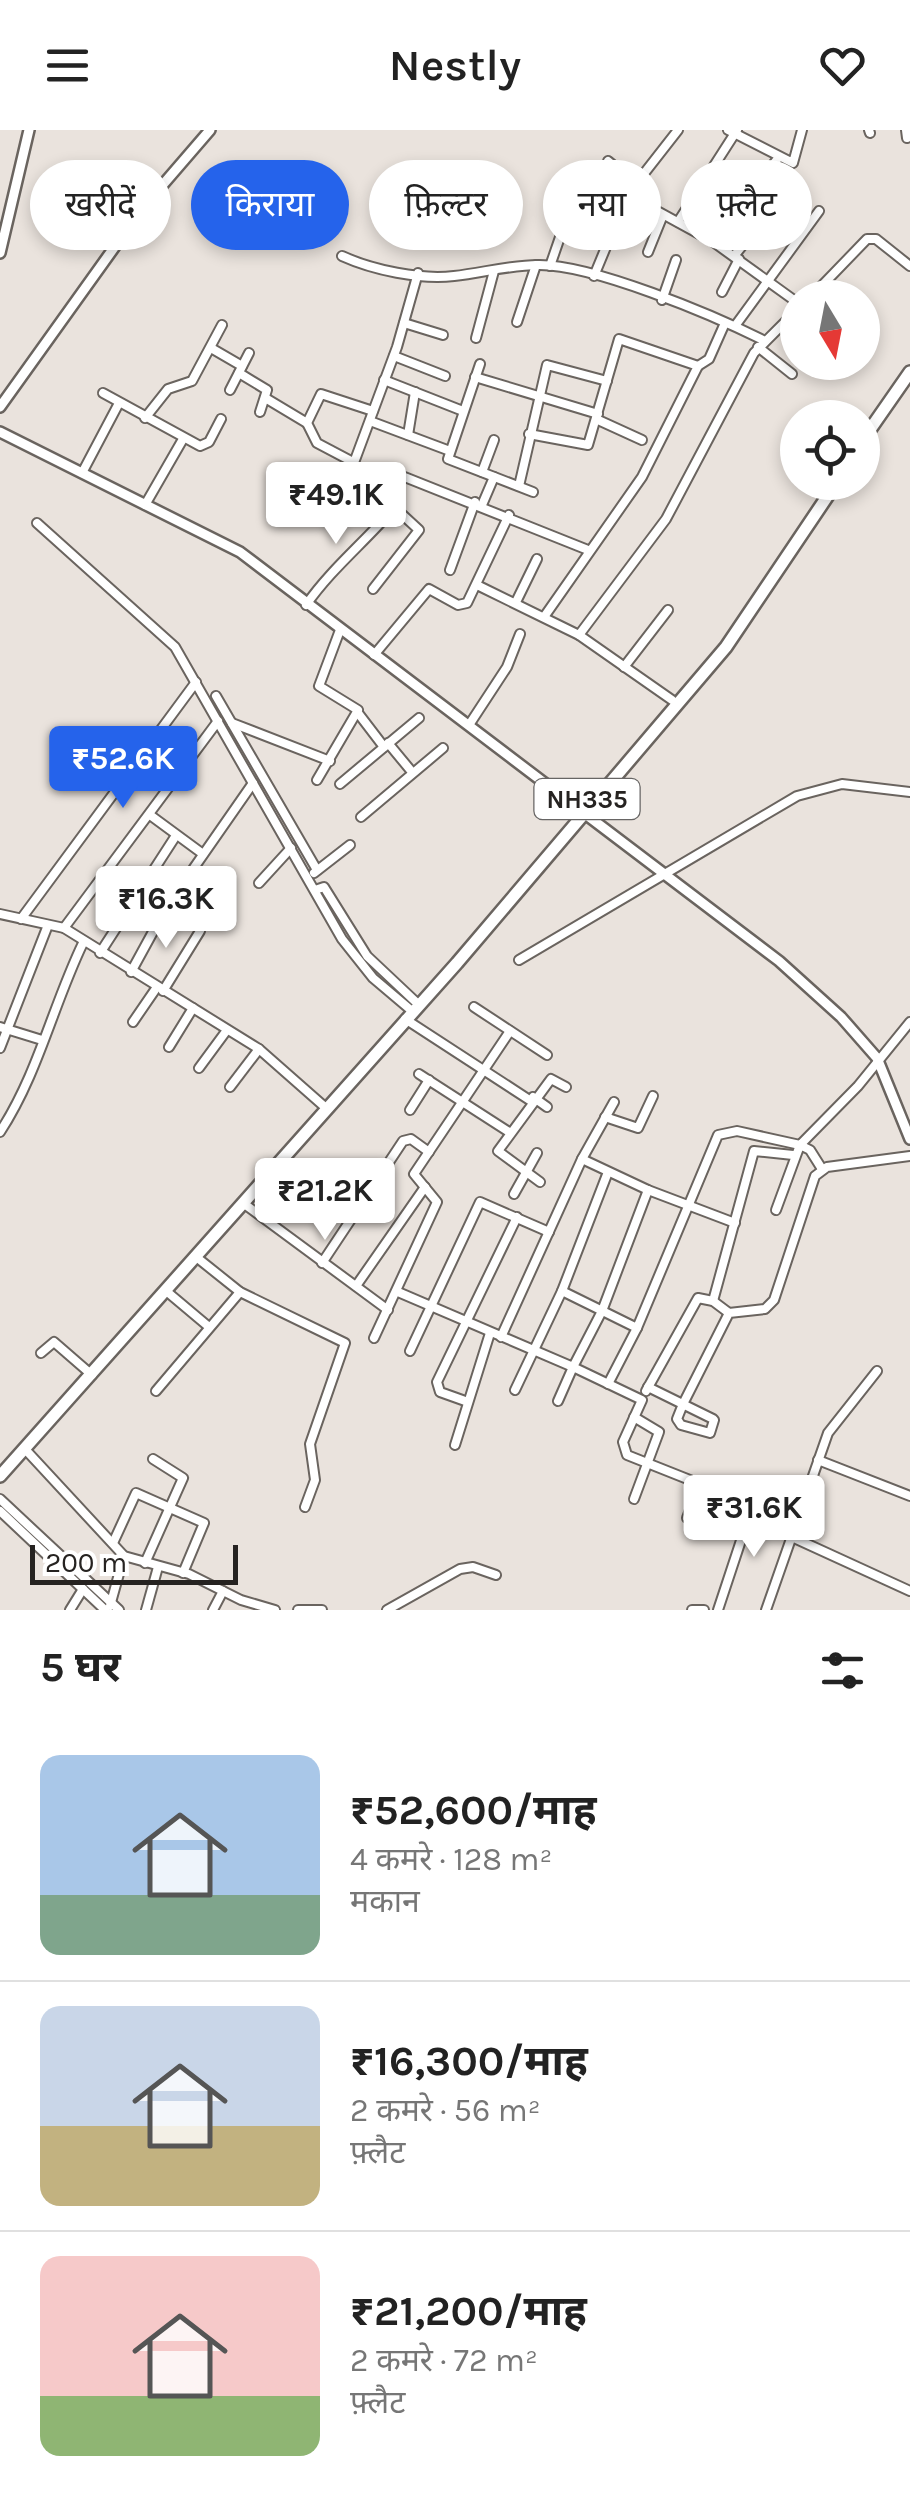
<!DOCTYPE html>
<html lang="hi">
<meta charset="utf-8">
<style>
body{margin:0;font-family:Karla,"Noto Sans Devanagari",sans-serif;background:#f6f6f6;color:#222;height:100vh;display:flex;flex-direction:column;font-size:38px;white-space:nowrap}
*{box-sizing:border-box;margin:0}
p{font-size:32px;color:#767676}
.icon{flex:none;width:55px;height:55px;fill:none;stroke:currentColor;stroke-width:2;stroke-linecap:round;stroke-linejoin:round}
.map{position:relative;height:1480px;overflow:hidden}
.panel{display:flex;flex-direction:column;background:#fff;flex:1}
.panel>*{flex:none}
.top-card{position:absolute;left:30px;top:30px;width:850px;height:90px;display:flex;gap:20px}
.needle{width:65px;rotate:170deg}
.fabs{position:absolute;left:780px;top:150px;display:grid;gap:20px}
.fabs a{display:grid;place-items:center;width:100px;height:100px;border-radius:50%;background:#fff;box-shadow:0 5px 15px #0003;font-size:50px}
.scale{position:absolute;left:30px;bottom:25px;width:208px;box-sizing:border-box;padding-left:10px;border:5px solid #262321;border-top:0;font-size:28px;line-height:35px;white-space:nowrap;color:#262321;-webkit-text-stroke:8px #fff;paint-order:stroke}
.price{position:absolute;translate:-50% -85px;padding:0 22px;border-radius:10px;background:#fff;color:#222;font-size:32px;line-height:65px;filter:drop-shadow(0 2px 5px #0008)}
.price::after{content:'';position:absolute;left:50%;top:60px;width:30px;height:22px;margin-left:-15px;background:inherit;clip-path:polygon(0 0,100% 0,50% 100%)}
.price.selected{background:#2563eb;color:#fff}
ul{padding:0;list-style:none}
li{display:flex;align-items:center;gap:30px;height:250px;padding:0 40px}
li+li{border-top:2px solid #e0e0e0}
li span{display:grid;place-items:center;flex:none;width:280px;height:200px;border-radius:20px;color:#555}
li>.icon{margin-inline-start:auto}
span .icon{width:120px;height:120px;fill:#fffc;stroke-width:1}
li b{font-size:42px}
h2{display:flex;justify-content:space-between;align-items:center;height:120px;padding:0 40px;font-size:42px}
.pill{padding:0 35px;border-radius:45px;background:#fff;box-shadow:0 5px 15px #0003;font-size:35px;line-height:90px}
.pill.selected{background:#2563eb;color:#fff}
header{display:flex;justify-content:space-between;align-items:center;height:130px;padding:0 40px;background:#fff;font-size:45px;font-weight:600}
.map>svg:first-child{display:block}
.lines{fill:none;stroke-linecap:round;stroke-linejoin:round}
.minor-casing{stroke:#6a645f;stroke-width:12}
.tertiary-casing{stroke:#6a645f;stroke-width:14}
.trunk-casing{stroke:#6a645f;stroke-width:16}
.minor{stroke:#fff;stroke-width:8}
.tertiary{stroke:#fff;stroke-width:9}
.trunk{stroke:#fff;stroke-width:11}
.labels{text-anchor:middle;stroke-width:10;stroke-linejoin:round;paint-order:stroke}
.shield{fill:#fff;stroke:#676564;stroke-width:2.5}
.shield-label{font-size:25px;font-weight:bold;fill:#262321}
</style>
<header><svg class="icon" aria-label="menu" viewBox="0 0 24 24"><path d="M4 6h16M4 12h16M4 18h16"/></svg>Nestly<svg class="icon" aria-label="heart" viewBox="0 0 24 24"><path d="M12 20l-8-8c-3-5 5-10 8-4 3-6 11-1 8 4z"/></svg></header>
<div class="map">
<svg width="910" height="1480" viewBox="0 0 910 1480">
<rect width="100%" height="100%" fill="#eae3dd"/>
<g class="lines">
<g class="minor-casing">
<g id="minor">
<path d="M728,0L793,33L802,0"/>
<path d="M869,0L870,3"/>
<path d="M906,0L907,8"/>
<path d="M608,31L635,53"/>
<path d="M648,76L712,111L798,173"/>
<path d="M678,92L737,0"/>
<path d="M712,111L779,27"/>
<path d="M648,122L663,85"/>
<path d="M342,126C373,140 420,150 454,146C482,143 510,135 538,135C592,134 713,185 763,210"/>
<path d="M734,126L773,78L785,84"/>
<path d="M550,136L568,84L588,49"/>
<path d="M594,146L628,64L678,0"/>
<path d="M722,162L739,129"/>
<path d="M810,168L867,109H876L910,136"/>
<path d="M662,170L676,130"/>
<path d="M517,192L536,135"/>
<path d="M404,193L443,205"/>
<path d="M735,196L819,81"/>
<path d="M476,208L494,141"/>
<path d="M758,217L792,244"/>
<path d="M211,218L242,236"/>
<path d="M394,226L445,246"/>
<path d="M480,234L448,329L533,362"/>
<path d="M698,236L709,229L725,193"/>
<path d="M239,243L267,260L260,282"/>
<path d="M475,247L598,284"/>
<path d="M384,250L463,281"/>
<path d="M230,260L249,223"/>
<path d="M103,263L200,316L209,312L221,289"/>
<path d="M267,269L307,293"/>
<path d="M145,288L168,259L192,251L222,195"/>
<path d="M596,289L642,310"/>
<path d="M370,291L450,321"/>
<path d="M529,304L588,315L619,209L698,236L642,347L544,487"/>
<path d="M408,305L415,262"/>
<path d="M353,332L317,313L307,293L321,264L373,281"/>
<path d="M392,342L588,420"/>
<path d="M482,342L494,310"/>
<path d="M82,343L119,273"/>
<path d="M519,356L547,235L607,251"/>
<path d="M145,375L183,309"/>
<path d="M482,375L494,347"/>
<path d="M37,393L175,517L342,809L373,848L412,881"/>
<path d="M450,440L475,372"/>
<path d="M479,456L579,505L666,389L754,223L798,179"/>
<path d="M373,459L419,400L352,338L397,217L418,143"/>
<path d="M516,472L537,429"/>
<path d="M306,475C332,438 364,413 394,378"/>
<path d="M579,505L672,570"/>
<path d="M374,525L429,459L458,475L467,473L509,385"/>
<path d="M624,537L668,480"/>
<path d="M216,566L317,740"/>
<path d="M358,583L384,617"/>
<path d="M232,593L330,631"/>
<path d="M469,595L507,537L520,504"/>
<path d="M388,613L412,642"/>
<path d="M79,644L154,604"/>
<path d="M317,650L358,580L319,556L340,500"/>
<path d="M340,654L419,588"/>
<path d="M150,685L203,724"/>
<path d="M361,687L443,618"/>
<path d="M314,743L350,715"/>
<path d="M259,753L291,718"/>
<path d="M315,760L324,757L367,826L418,874"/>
<path d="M0,784L64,798L259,919L326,978"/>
<path d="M21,789L196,552"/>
<path d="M64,798L218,591"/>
<path d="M100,823L175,707"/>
<path d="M519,830L797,666L842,654L910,662"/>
<path d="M131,842L166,778L253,653"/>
<path d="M163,861L200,801"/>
<path d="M474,877L547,925"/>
<path d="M405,889L531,971"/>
<path d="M133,892L157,857"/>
<path d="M0,897L42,910"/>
<path d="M169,917L193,878"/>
<path d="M0,918L48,795"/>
<path d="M199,938L227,900"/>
<path d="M419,944L509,1002"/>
<path d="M230,957L259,919"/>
<path d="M533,967L547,977"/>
<path d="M410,980L429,950"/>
<path d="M605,987L638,998L653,966"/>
<path d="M0,1002C38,944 53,875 83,813"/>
<path d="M582,1029L648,1060L735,1093"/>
<path d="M540,1052L498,1021L551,949L566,957"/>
<path d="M514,1064L537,1023"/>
<path d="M243,1073L388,1180"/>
<path d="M776,1080L800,1015L810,1020L822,1039"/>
<path d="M195,1126L240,1162L345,1213L310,1314L315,1350L305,1377"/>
<path d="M322,1133L403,1011L411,1009L429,1022"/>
<path d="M356,1156L425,1057"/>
<path d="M165,1160L209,1197"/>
<path d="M562,1161L637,1198L718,1005L737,1001L800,1015L858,956L910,892"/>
<path d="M398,1162L573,1237L602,1181L648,1060"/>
<path d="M713,1171L754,1021L793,1025"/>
<path d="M501,1207L582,1029L614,972"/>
<path d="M374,1208L437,1072L414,1044L510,901"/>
<path d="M410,1221L480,1072L549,1102"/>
<path d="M41,1223L54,1212L92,1245"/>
<path d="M608,1254L637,1198"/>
<path d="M648,1257L713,1289L714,1290L710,1303L681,1295L677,1289L683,1274L729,1183L765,1179L774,1170L815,1046L827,1037L910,1026"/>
<path d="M515,1260L562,1161L608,1042"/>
<path d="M156,1261L240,1162"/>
<path d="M646,1261L698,1168L713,1171L729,1183"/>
<path d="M558,1271L573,1237L642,1270L623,1312L627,1325L700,1354L800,1383"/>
<path d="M468,1272L440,1262L437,1252L517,1087"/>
<path d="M455,1315L490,1203"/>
<path d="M24,1318L124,1426L189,1444L241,1470L275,1480"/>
<path d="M818,1330L910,1366"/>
<path d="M0,1369L119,1480"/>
<path d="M634,1369L659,1302L634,1287"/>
<path d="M0,1381L105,1480"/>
<path d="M687,1388L700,1354"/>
<path d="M792,1407L910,1461"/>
<path d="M113,1413L136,1363L204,1393L183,1443"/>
<path d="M145,1433L183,1348L153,1329"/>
<path d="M110,1476L124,1426"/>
<path d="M70,1480L83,1459"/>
<path d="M146,1480L158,1437"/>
<path d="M213,1480L223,1461"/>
<path d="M298,1480H322"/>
<path d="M387,1480L460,1439L473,1437L496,1445"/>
<path d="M692,1480H704"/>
<path d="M718,1480L755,1368"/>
<path d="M766,1480L828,1303L877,1241"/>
</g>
</g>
<g class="tertiary-casing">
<g id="tertiary">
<path d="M0,123L29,0"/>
<path d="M0,277L141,80L210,0"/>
<path d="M0,302L240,422L779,831L841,887L877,928L910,1009"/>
</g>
</g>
<g class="trunk-casing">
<g id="trunk">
<path d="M862,311L910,242"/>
<path d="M0,1346L457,833L726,517L837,352"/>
</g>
</g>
<use href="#minor" class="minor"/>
<use href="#tertiary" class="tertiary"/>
<use href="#trunk" class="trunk"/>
</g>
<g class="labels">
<rect class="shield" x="534.5" y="649" width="105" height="40" rx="8"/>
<g class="shield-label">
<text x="587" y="678">NH335</text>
</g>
</g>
</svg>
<div class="fabs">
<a><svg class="needle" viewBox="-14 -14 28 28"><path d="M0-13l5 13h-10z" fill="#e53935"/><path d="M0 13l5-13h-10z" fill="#767676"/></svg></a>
<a><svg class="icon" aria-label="locate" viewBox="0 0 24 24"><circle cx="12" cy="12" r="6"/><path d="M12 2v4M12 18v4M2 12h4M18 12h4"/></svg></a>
</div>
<div class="scale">200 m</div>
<b class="price" style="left:336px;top:417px">₹49.1K</b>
<b class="price selected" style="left:123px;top:681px">₹52.6K</b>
<b class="price" style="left:166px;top:821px">₹16.3K</b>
<b class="price" style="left:325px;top:1113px">₹21.2K</b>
<b class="price" style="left:754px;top:1430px">₹31.6K</b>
<div class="top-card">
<a class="pill">खरीदें</a>
<a class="pill selected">किराया</a>
<a class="pill">फ़िल्टर</a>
<a class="pill">नया</a>
<a class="pill">फ़्लैट</a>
</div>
</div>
<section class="panel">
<h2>5 घर<svg class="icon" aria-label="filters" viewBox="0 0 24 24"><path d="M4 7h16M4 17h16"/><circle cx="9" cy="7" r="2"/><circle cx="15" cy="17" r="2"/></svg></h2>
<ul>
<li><span style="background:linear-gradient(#a9c7e8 70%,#7fa58c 0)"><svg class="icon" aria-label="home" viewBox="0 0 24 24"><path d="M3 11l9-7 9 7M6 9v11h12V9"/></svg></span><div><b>₹52,600/माह</b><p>4 कमरे · 128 m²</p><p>मकान</p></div></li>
<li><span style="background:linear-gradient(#c9d6e8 60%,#c2b280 0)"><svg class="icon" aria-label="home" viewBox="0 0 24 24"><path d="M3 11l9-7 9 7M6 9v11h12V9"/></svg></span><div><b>₹16,300/माह</b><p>2 कमरे · 56 m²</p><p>फ़्लैट</p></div></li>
<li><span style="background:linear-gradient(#f6c9c9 70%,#8fb573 0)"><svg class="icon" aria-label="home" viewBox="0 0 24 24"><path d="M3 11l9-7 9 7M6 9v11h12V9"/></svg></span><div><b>₹21,200/माह</b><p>2 कमरे · 72 m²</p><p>फ़्लैट</p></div></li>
</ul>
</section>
